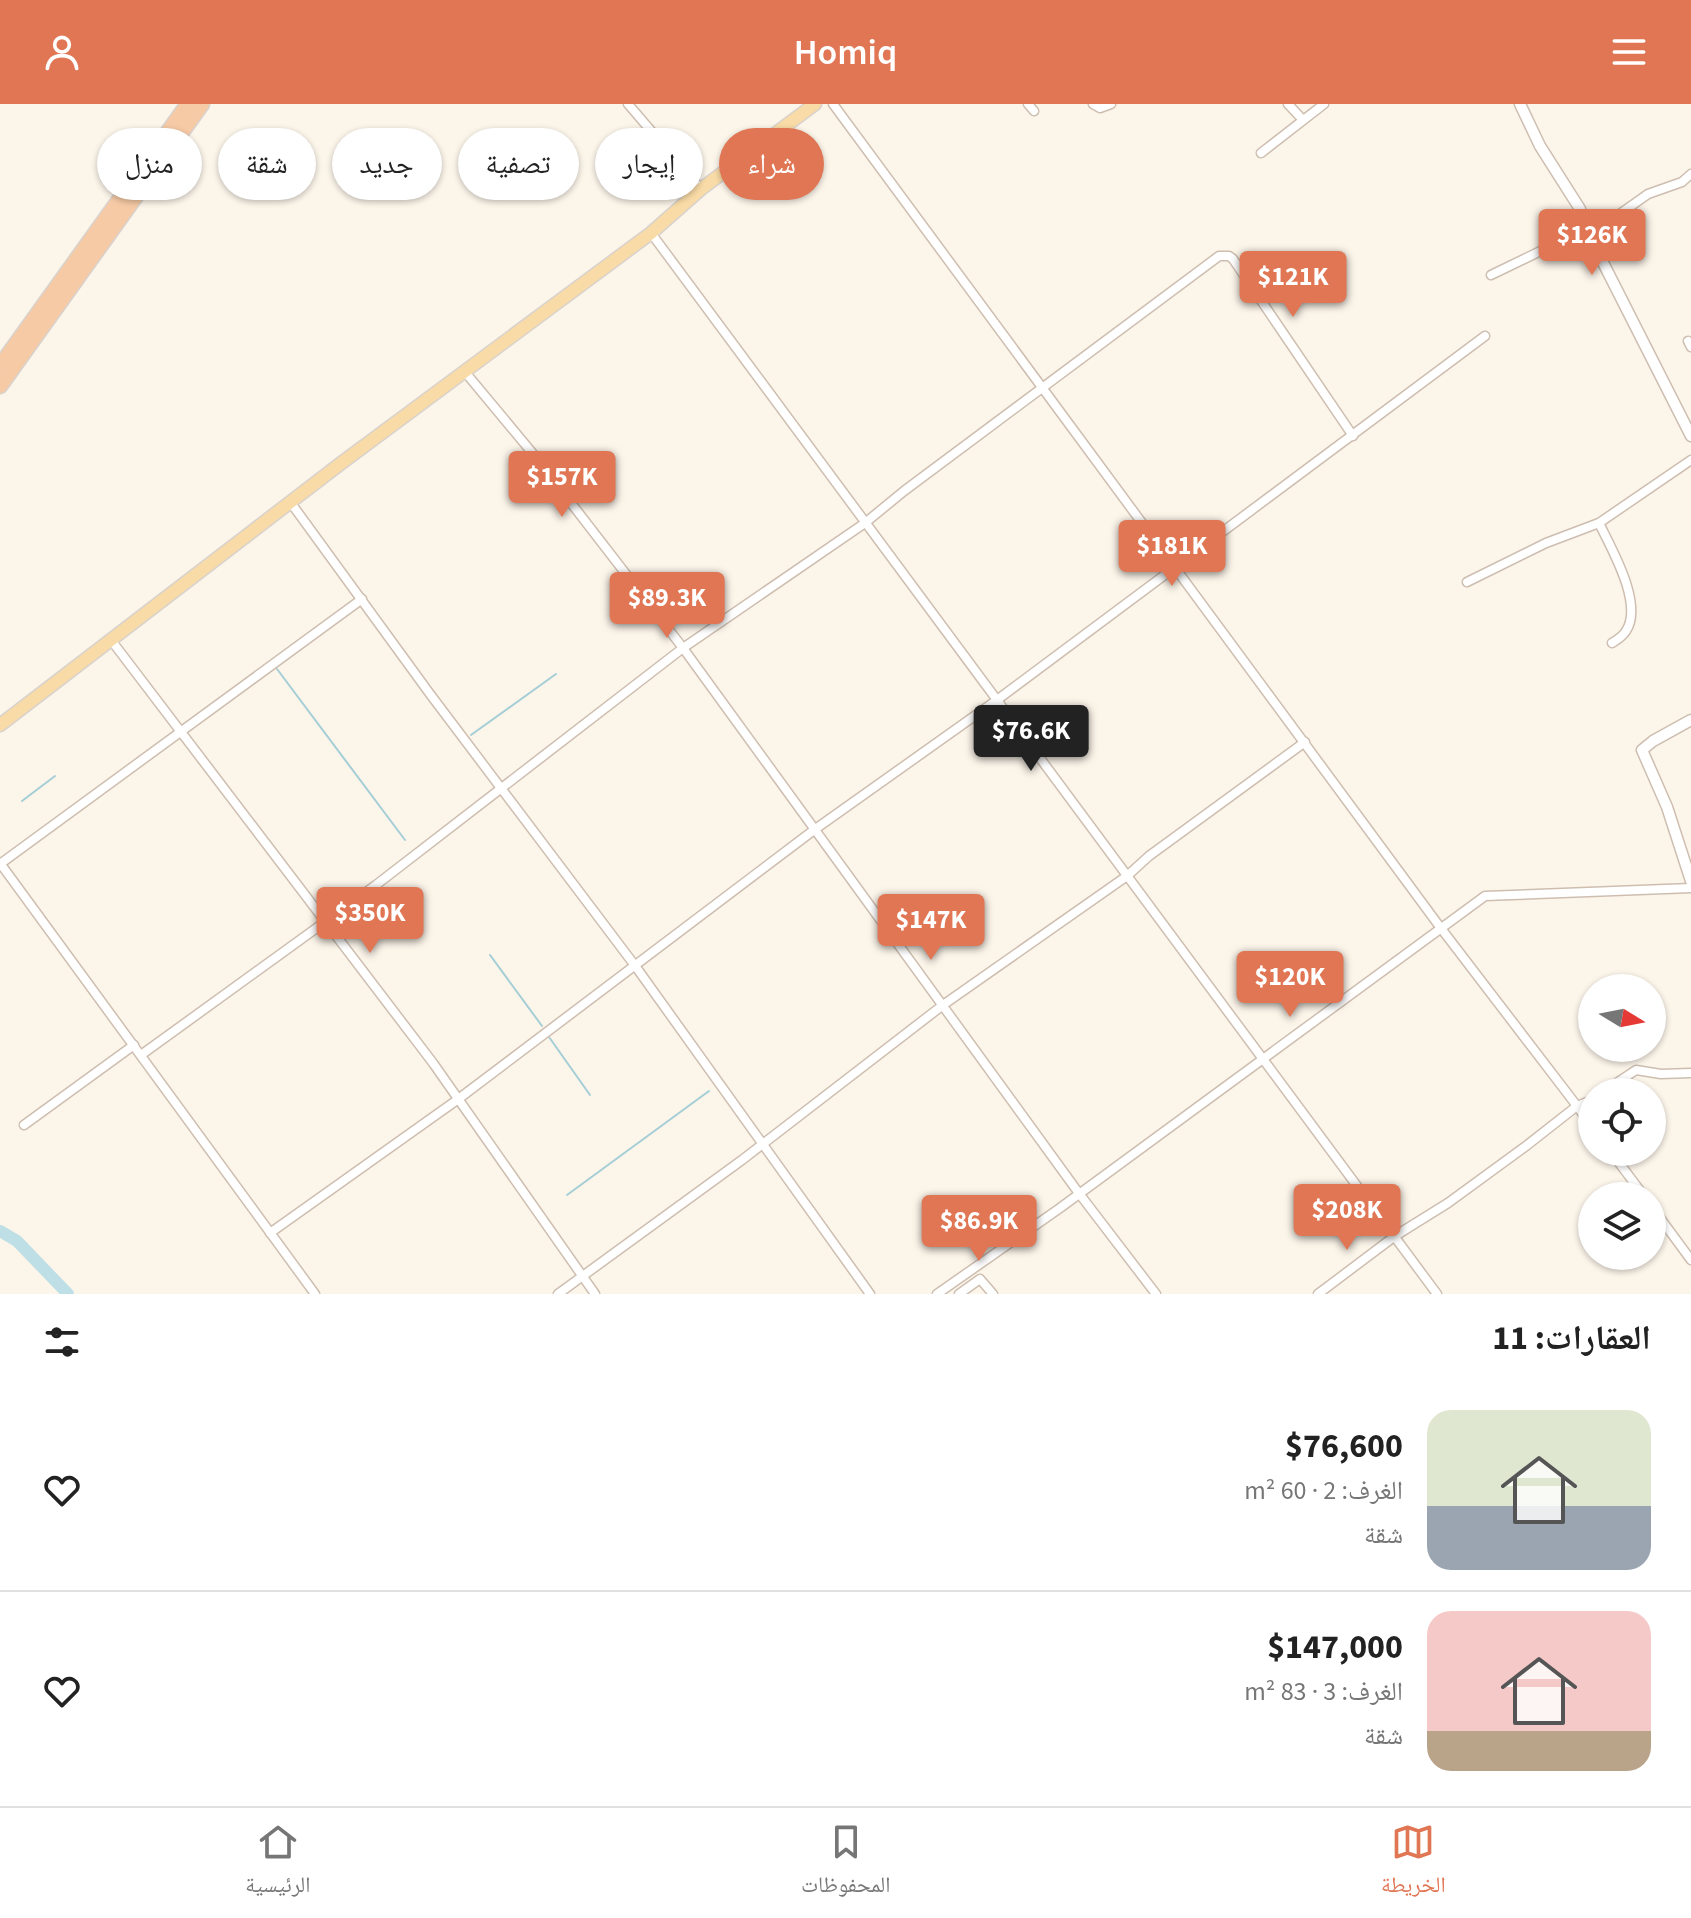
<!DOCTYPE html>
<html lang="ar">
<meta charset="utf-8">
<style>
body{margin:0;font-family:"Source Sans 3","Noto Naskh Arabic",sans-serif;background:#f6f6f6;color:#222;direction:rtl;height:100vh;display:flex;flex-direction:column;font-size:30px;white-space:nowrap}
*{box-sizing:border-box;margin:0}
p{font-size:26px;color:#767676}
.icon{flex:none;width:44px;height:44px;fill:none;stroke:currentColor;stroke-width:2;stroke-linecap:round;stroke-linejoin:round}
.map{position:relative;height:1190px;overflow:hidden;direction:ltr}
.drawer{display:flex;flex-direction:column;background:#fff;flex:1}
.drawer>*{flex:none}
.hud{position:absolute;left:24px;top:24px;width:800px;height:72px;direction:rtl;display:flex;gap:16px}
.needle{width:52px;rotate:100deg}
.tools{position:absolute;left:1578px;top:870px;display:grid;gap:16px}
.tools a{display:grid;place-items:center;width:88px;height:88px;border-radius:50%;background:#fff;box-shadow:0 2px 6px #0004;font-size:40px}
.price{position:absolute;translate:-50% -68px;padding:0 18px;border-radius:8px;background:#e17654;color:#fff;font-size:26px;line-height:52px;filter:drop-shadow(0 2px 4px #0008)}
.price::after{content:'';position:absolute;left:50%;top:48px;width:24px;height:18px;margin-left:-12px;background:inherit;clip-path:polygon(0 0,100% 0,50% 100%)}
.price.current{background:#222;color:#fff}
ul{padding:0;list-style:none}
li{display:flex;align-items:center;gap:24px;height:200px;padding:0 40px}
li+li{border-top:2px solid #e0e0e0}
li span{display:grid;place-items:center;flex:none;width:224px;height:160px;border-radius:24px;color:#555}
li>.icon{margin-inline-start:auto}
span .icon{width:96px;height:96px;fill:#fffc;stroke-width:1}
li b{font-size:34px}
h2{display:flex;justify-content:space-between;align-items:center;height:96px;padding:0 40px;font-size:34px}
.tag{padding:0 28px;border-radius:36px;background:#fff;box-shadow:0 2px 6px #0004;font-size:28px;line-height:72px}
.tag.current{background:#e17654;color:#fff}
header{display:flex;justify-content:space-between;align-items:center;height:104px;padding:0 40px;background:#e17654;color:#fff;font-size:36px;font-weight:600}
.tabs{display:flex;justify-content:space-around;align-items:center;height:112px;border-top:2px solid #e0e0e0;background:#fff;font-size:22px;color:#767676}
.tabs a{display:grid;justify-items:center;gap:4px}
.tabs .current{color:#e17654}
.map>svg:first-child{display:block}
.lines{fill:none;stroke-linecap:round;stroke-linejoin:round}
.stream{stroke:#a5ced7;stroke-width:2}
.river{stroke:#bedfe6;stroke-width:12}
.minor-casing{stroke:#cebeb0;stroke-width:11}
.tertiary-casing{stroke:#cebeb0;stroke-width:13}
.primary-casing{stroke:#d9d2cd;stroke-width:15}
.trunk-casing{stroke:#d9d2cd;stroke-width:17}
.minor{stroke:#fff;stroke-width:8}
.tertiary{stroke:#fff;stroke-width:10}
.primary{stroke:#f8dba6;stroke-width:12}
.trunk{stroke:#f6caa5;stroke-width:14}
</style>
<header><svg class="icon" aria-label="menu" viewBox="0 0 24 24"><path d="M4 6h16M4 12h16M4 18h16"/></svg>Homiq<svg class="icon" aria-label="person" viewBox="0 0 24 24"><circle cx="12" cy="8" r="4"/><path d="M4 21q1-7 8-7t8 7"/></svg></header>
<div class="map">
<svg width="1691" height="1190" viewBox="0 0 1691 1190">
<rect width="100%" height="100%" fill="#fcf5ea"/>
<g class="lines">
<g class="stream">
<path d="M277,565L405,736"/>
<path d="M471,631L556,570"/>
<path d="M22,697L55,672"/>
<path d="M490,851L542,922"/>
<path d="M549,933L590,991"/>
<path d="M567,1091L709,987"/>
</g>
<path class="river" d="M0,1127L17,1137L68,1190"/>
<g class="minor-casing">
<g id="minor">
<path d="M628,0L701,85"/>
<path d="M833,0L1440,823L1577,1002L1592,996"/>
<path d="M1028,0L1034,7"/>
<path d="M1093,0L1100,4L1111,0"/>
<path d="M1288,0L1303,16"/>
<path d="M1261,49L1324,0"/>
<path d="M651,129L1437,1190"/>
<path d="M1590,131L1648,90L1682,78L1691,70"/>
<path d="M1491,171L1586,125"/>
<path d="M1688,237L1691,243"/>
<path d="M465,268L534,351L683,544L1078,1088L1156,1190"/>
<path d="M291,399L430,590L636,863L870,1190"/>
<path d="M1599,419C1611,444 1644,500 1626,527C1623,532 1617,536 1612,539"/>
<path d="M1467,478L1546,439L1599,419L1691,356"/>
<path d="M111,536L433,959L595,1190"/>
<path d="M0,759L315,1190"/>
<path d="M0,760L362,495"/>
<path d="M141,951L376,781L683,544L865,419L904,387L1219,152H1229L1233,155L1353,332"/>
<path d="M1603,988L1636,966L1661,970L1691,969"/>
<path d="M24,1021L134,941"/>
<path d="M1611,1048L1644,1092"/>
<path d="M1652,1103L1691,1156"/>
<path d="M270,1129L457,996L814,726L997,596L1485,232"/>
<path d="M558,1190L742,1056L943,901L1127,772L1149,752L1305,638"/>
<path d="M937,1190L1060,1104L1485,792L1691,784"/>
<path d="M959,1190L980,1175L993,1190"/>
<path d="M1318,1190L1395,1132L1448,1099L1526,1042L1577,1002L1592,1023"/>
</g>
</g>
<g class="tertiary-casing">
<g id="tertiary">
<path d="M1520,0L1540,42L1580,105L1586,125L1691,332"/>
<path d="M1691,616L1653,637L1642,646L1667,703L1691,777"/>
</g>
</g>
<g class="primary-casing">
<path id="primary" d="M0,621L340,360L651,129L701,85L815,0"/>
</g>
<g class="trunk-casing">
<g id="trunk">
<path d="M0,262L188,0"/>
<path d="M0,282L202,0"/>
</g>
</g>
<use href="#minor" class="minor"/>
<use href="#tertiary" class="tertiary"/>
<use href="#primary" class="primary"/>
<use href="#trunk" class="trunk"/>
</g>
</svg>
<div class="tools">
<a><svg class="needle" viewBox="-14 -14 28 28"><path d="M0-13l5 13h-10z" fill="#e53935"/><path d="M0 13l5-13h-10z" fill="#767676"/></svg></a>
<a><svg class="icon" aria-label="locate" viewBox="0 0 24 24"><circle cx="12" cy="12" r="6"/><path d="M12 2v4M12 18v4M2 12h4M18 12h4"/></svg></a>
<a><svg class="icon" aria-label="layers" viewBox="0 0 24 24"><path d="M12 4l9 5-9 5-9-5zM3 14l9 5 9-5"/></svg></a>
</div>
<b class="price" style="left:1592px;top:173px">$126K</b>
<b class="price" style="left:1293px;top:215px">$121K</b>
<b class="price" style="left:562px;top:415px">$157K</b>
<b class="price" style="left:1172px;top:484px">$181K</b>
<b class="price" style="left:667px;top:536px">$89.3K</b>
<b class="price current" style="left:1031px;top:669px">$76.6K</b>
<b class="price" style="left:370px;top:851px">$350K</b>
<b class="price" style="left:931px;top:858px">$147K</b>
<b class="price" style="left:1290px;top:915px">$120K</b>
<b class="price" style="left:1347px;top:1148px">$208K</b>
<b class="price" style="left:979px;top:1159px">$86.9K</b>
<div class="hud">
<a class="tag current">شراء</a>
<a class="tag">إيجار</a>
<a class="tag">تصفية</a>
<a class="tag">جديد</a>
<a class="tag">شقة</a>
<a class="tag">منزل</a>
</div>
</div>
<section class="drawer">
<h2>العقارات: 11<svg class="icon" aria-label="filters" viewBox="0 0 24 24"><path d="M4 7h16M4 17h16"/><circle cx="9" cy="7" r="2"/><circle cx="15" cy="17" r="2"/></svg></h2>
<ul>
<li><span style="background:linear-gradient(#dfe7d0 60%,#9aa5b1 0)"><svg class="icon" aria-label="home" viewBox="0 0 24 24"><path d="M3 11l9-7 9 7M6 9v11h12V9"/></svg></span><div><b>$76,600</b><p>الغرف: 2 · 60 m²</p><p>شقة</p></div><svg class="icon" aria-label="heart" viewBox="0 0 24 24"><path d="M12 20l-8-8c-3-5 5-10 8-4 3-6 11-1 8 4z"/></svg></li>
<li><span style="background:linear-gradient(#f6c9c9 75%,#b9a48a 0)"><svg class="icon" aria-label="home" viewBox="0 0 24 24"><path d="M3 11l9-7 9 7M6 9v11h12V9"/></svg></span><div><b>$147,000</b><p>الغرف: 3 · 83 m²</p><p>شقة</p></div><svg class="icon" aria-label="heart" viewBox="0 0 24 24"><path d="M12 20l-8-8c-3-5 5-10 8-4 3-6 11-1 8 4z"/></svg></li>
</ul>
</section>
<nav class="tabs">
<a class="current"><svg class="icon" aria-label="map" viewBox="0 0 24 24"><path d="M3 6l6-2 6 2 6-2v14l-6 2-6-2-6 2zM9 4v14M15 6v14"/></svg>الخريطة</a>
<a><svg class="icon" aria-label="saved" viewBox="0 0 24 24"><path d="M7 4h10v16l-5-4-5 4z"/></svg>المحفوظات</a>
<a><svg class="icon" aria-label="home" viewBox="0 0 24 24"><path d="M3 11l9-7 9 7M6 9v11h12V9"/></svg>الرئيسية</a>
</nav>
